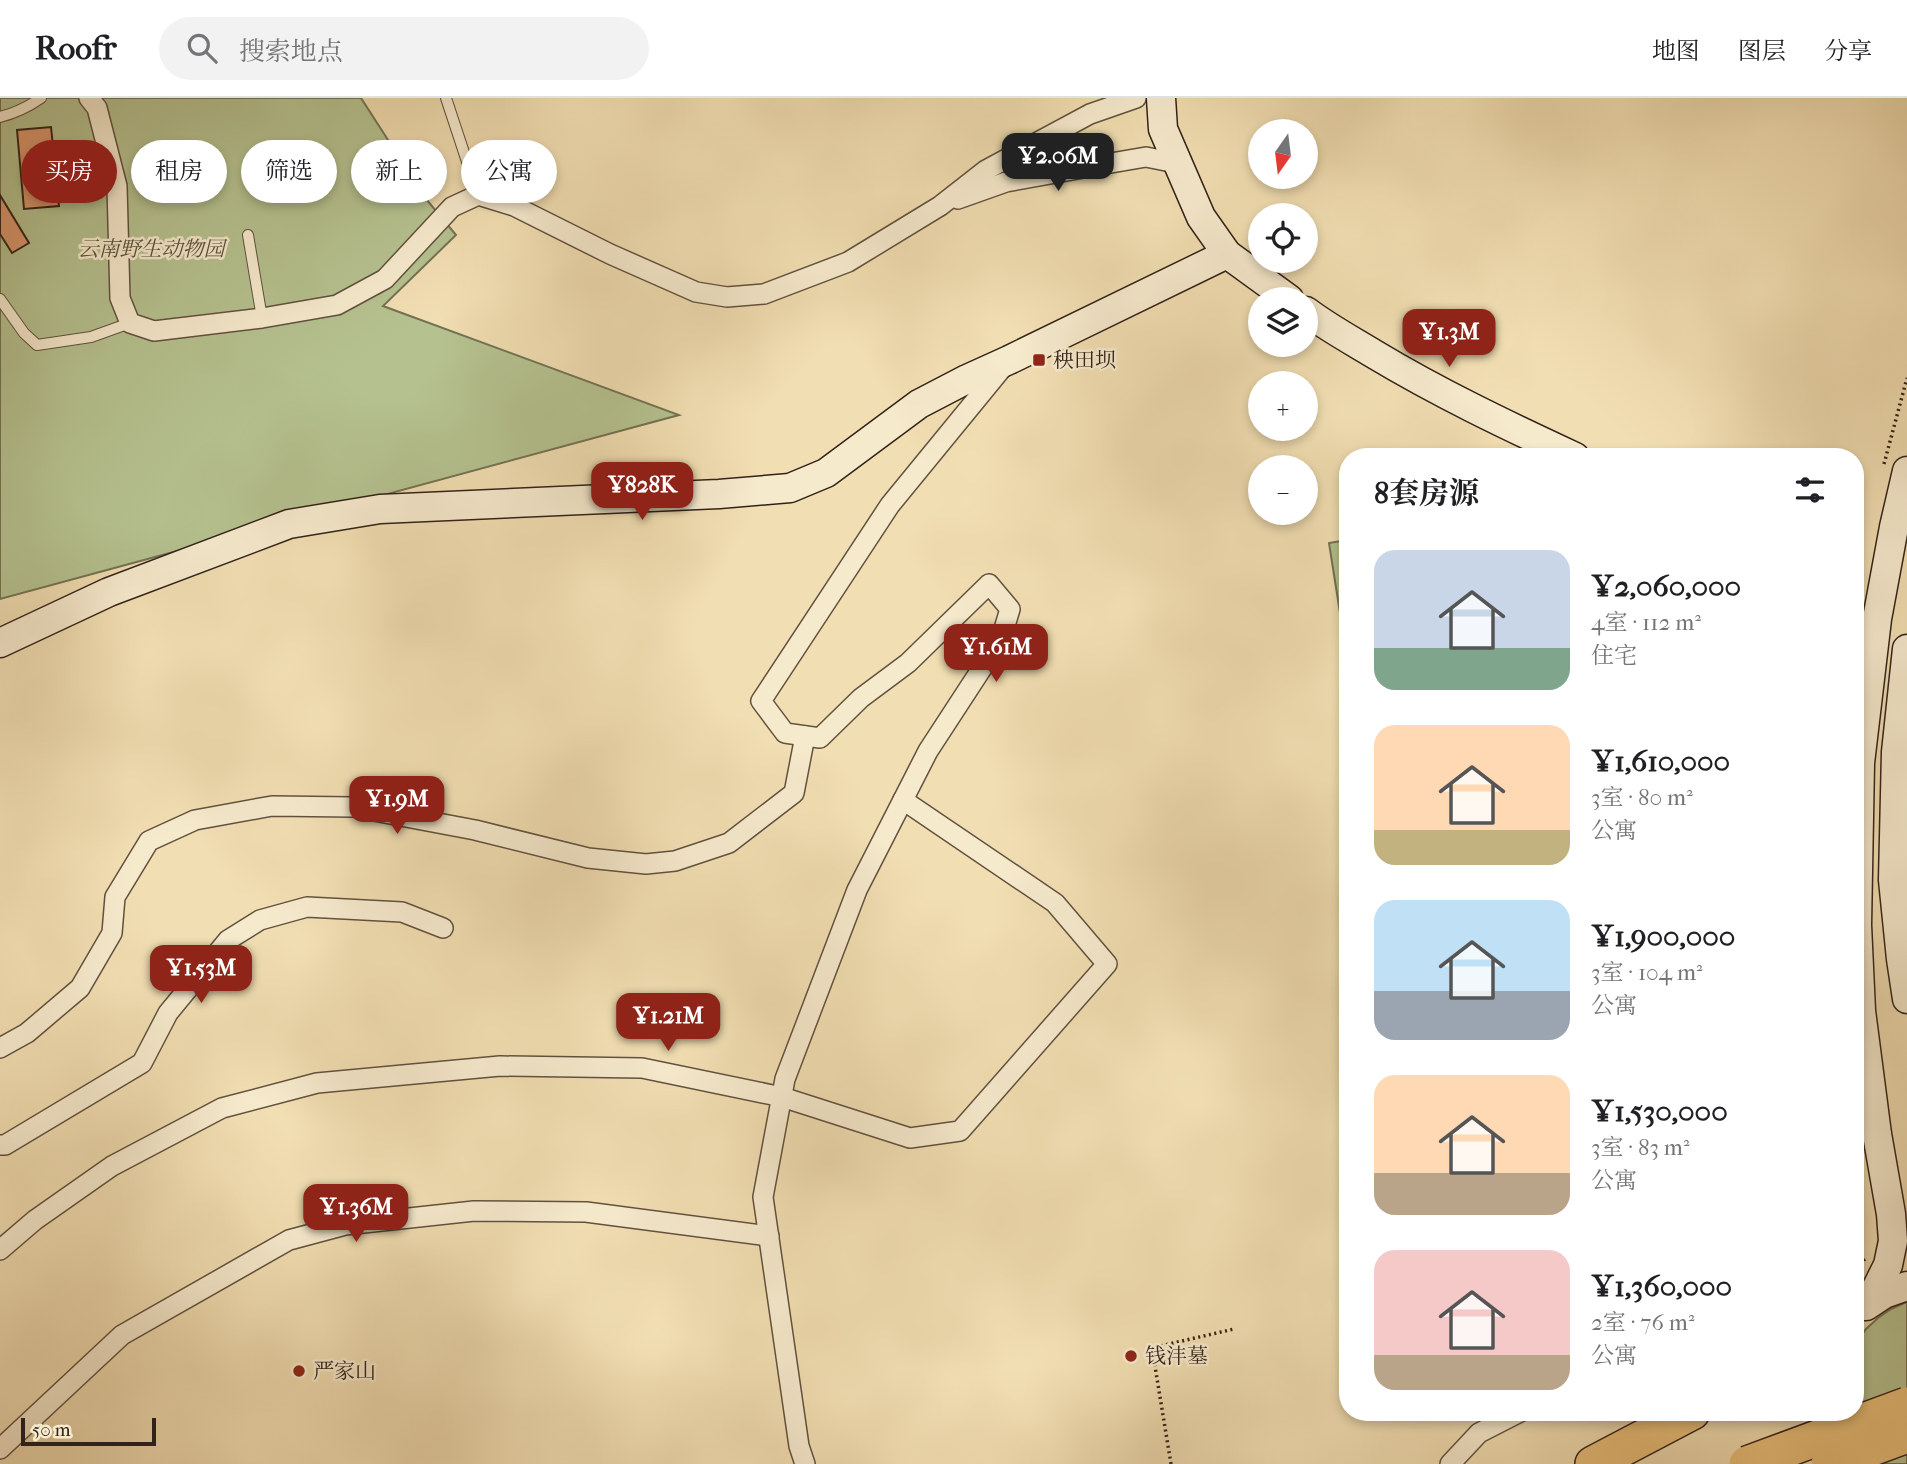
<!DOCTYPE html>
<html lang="zh">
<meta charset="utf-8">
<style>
body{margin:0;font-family:"IM FELL French Canon","Noto Serif SC",serif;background:#f2f2f2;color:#202124;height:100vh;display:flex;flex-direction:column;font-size:26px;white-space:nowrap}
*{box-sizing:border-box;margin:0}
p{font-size:23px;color:#757577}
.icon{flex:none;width:38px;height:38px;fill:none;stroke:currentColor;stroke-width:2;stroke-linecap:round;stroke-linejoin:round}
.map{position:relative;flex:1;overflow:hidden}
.sheet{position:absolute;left:1339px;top:350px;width:525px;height:973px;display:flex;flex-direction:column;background:#fff;border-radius:28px;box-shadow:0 4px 10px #0003}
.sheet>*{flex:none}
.top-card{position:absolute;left:21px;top:42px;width:665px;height:63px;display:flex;gap:14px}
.needle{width:46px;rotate:194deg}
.fabs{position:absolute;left:1248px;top:21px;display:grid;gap:14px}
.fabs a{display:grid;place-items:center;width:70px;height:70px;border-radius:50%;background:#fff;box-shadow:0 4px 10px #0003;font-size:35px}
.scale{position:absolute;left:21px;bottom:18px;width:135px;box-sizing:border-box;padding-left:7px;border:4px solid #322219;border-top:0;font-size:19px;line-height:24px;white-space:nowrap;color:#322219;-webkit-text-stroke:5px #f6eacd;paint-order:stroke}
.price{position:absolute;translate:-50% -60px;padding:0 16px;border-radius:14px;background:#8f2418;color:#fff;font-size:23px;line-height:46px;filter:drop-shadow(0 2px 4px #0008)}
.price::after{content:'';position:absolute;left:50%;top:42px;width:21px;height:16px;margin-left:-10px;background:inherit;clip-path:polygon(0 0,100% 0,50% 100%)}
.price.active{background:#222;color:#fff}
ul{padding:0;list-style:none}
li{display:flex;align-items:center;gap:21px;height:175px;padding:0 35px}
li span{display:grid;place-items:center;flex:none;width:196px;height:140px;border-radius:21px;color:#555}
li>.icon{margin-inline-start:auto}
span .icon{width:84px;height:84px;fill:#fffc;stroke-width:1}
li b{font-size:30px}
h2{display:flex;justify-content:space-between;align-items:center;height:84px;padding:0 35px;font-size:30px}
.tag{padding:0 24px;border-radius:32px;background:#fff;box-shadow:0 4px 10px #0003;font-size:24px;line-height:63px}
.tag.active{background:#8f2418;color:#fff}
header{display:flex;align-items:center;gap:42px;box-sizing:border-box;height:98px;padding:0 35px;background:#fff;border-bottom:2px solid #e0e0e0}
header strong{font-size:33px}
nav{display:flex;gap:38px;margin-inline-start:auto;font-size:24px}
.search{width:490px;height:63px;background:#f2f2f2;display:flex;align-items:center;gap:18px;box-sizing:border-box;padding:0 24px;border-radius:38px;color:#757577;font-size:26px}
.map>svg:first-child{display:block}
.green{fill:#b5c290;stroke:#747254;stroke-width:2}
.building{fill:#db986e;stroke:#322219;stroke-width:2}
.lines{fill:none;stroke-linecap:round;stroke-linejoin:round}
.lane-casing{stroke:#62513f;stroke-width:12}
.street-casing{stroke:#62513f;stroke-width:22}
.secondary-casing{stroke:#322219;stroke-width:31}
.highway-casing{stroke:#322219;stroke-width:38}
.path{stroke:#322219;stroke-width:3.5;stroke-dasharray:2 3.5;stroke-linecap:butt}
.lane{stroke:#f6eacd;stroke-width:10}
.street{stroke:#f6eacd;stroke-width:19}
.secondary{stroke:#f6eacd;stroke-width:28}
.highway{stroke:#e8bf79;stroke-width:35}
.highway-bridge-casing{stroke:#322219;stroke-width:38;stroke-linecap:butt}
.highway-bridge{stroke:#e8bf79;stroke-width:35}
.poi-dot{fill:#8f2418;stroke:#f6eacd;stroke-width:2.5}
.labels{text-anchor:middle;stroke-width:5;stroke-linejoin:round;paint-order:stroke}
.park-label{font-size:21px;font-style:italic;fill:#59523d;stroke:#f6eacd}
.poi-label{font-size:21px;fill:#322219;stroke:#f6eacd;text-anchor:start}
</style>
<header>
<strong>Roofr</strong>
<div class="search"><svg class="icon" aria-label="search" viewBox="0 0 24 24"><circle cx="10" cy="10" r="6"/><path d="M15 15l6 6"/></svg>搜索地点</div>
<nav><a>地图</a><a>图层</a><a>分享</a></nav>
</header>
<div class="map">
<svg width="1907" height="1366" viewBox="0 0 1907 1366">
<rect width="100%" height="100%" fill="#f1deb2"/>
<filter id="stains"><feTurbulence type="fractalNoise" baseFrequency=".00286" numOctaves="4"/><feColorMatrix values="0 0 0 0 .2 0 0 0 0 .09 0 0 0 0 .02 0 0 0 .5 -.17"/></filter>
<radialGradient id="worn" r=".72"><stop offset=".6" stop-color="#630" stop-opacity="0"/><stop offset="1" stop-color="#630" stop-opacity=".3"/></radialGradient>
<g class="green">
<path d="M0,0H361L426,101L456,137L383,208L679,317L0,501Z"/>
<path d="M1347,442H1348L1347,559L1329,445Z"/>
<path d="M1907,1204V1366H1871L1855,1314V1246L1866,1231L1878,1220L1891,1211Z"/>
</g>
<g class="building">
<path d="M51,29L59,108L24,111L17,32Z"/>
<path d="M0,97L29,145L12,155L0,136Z"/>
</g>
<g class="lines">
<g class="lane-casing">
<g id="lane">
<path d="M446,0L478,97"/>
<path d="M0,19C16,15 28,9 41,0"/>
<path d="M248,137L262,220"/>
<path d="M0,201L24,235L37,247L91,239L130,225"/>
</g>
</g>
<g class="street-casing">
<g id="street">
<path d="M89,0L97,10L117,88L120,200L130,225L154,233L262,220L337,207L385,181L452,109L478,97L514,108L610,156L696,194L727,199L764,196L848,164L940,108L986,72L1090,16L1136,0"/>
<path d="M958,101L1006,84L1111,65L1146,59L1176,65"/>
<path d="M0,950L27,935L80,890L112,835L115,799L149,743L195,722L272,708L353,709L475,732L588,760L646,766L675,763L729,745L794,695L805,638"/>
<path d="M0,1047H5L142,965L168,915L228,842L260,822L307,809L402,814L443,830"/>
<path d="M0,1152L35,1122L112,1068L222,1010L317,985L500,968L642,970L782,999L910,1040L960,1033L1107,866L1055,805L903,702"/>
<path d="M0,1351L122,1237L289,1142L345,1127L474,1113L586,1114L769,1138"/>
<path d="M805,1366L799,1348L763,1099L785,981L857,792L928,653L1001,541L1010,511L989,486L908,565L861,600L820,640L785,635L761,603L890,407L1003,269"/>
<path d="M1450,1366L1479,1335L1520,1314"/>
</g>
</g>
<g class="secondary-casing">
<g id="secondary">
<path d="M1161,0L1163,31L1201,119L1227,156L1289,201"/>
<path d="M1306,213C1327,229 1351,242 1374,256C1439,295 1506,327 1575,359"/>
<path d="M0,545L109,494L289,426L380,411L719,396L790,390L826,375L919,306L967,281L1009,262L1227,156"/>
<path d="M1907,551L1896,654L1893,782L1901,861L1907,901"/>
<path d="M1869,1205L1888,1167L1893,1143L1891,1116L1877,1036L1861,913L1857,827L1860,665L1877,521L1894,429L1907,373"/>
<path d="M1866,1208L1884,1196L1907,1188"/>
</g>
</g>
<g class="highway-casing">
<path id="highway" d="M1593,1366L1692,1314"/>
</g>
<g class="path">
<path d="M1884,366L1907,280"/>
<path d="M1855,1169L1865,1161"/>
<path d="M1171,1366L1152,1250L1234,1231"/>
</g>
<use href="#lane" class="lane"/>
<use href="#street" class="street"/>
<use href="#secondary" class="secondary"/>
<use href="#highway" class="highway"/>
<g class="highway-bridge-casing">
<g id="highway-bridge">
<path d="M1747,1366L1907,1307"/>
<path d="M1829,1366L1907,1337"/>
</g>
</g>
<use href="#highway-bridge" class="highway-bridge"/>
</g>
<g class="poi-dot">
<rect x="1032" y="255" width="14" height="14" rx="3.5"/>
<circle cx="1131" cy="1258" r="7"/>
<circle cx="299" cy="1273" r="7"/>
</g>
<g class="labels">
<g class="park-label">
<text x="151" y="158">云南野生动物园</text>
</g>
<g class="poi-label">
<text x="1053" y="269">秧田坝</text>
<text x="1145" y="1265">钱沣墓</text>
<text x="313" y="1280">严家山</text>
</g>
</g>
<rect width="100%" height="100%" filter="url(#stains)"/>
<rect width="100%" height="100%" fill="url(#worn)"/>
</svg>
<div class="fabs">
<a><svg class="needle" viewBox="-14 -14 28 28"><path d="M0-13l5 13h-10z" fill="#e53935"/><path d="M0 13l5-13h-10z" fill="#757577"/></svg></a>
<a><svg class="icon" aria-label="locate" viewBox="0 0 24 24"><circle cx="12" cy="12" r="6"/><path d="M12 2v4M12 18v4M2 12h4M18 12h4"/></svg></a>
<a><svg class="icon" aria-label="layers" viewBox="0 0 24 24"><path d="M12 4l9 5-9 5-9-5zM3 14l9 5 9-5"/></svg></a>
<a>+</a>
<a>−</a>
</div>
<div class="scale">50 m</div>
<b class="price active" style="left:1058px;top:95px">¥2.06M</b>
<b class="price" style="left:1449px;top:271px">¥1.3M</b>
<b class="price" style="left:642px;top:424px">¥828K</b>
<b class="price" style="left:996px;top:586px">¥1.61M</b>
<b class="price" style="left:397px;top:738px">¥1.9M</b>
<b class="price" style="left:201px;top:907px">¥1.53M</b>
<b class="price" style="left:668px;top:955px">¥1.21M</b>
<b class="price" style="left:356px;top:1146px">¥1.36M</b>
<div class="top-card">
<a class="tag active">买房</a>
<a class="tag">租房</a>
<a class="tag">筛选</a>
<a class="tag">新上</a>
<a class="tag">公寓</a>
</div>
<section class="sheet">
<h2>8套房源<svg class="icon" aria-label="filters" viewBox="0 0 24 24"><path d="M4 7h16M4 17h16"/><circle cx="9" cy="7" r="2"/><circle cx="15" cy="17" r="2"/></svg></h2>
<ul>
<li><span style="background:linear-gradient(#c9d6e8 70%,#7fa58c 0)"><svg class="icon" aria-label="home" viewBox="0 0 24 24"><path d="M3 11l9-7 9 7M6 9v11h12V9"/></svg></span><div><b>¥2,060,000</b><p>4室 · 112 m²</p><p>住宅</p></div></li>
<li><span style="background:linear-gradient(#ffd9b3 75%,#c2b280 0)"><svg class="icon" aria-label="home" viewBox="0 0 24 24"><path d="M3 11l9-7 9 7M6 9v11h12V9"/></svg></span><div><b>¥1,610,000</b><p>3室 · 80 m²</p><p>公寓</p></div></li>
<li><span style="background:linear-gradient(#bfe0f5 65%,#9aa5b1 0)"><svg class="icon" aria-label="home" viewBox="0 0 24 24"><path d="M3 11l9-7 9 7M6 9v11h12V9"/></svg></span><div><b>¥1,900,000</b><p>3室 · 104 m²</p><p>公寓</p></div></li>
<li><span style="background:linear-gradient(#ffd9b3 70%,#b9a48a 0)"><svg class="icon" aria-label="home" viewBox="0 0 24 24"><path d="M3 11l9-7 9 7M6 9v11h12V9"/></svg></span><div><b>¥1,530,000</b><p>3室 · 83 m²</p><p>公寓</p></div></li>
<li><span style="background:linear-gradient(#f6c9c9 75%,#b9a48a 0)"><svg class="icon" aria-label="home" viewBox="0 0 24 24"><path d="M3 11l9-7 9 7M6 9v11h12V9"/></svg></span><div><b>¥1,360,000</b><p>2室 · 76 m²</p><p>公寓</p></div></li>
</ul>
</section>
</div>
